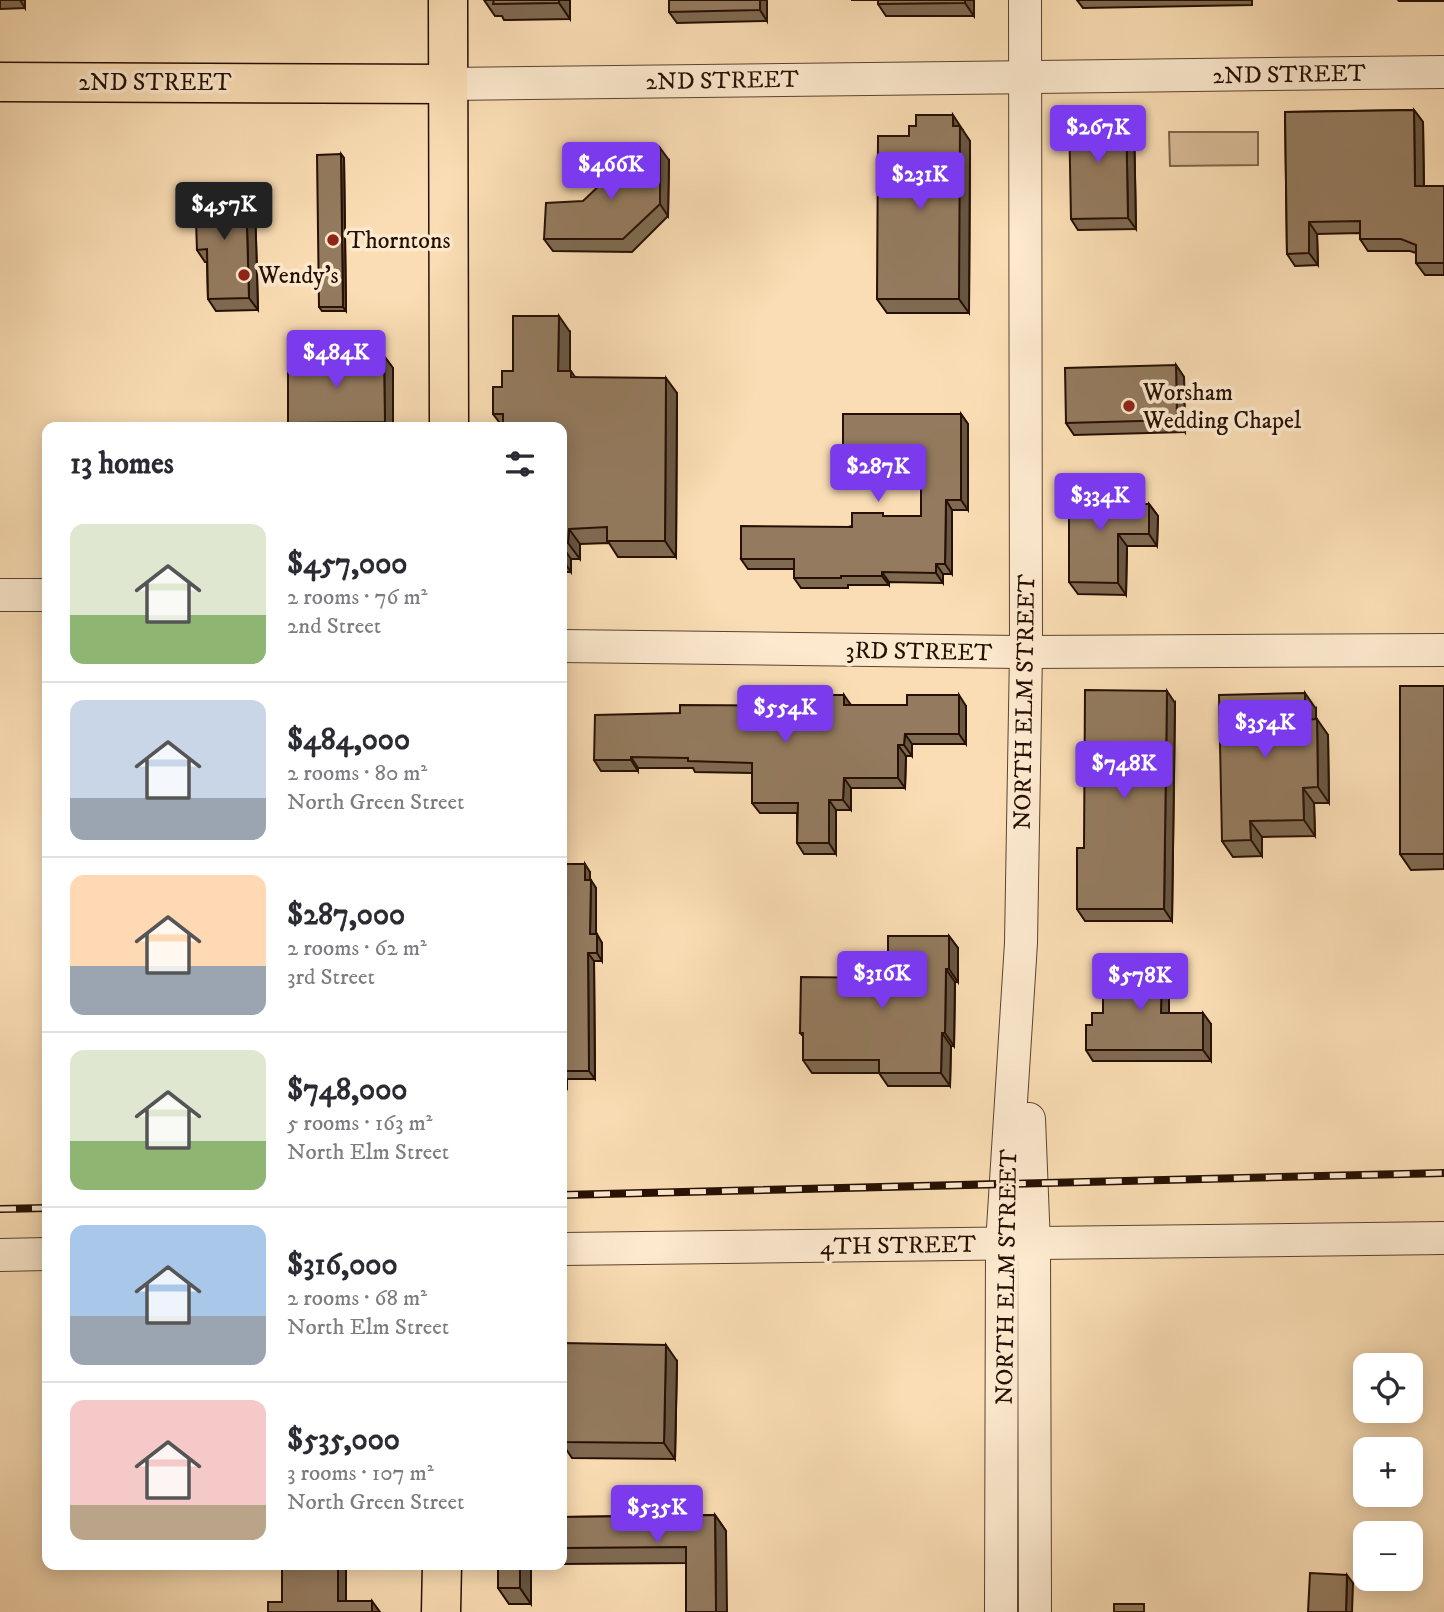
<!DOCTYPE html>
<meta charset="utf-8">
<style>
body{margin:0;font-family:"IM FELL DW Pica",serif;background:#f2f2f3;color:#2b2b33;height:100vh;display:flex;flex-direction:column;font-size:26px;white-space:nowrap}
*{box-sizing:border-box;margin:0}
p{font-size:23px;color:#7c7c81}
.icon{flex:none;width:38px;height:38px;fill:none;stroke:currentColor;stroke-width:2;stroke-linecap:round;stroke-linejoin:round}
.map{position:relative;flex:1;overflow:hidden}
.side{position:absolute;left:42px;top:422px;width:525px;height:1148px;display:flex;flex-direction:column;background:#fff;border-radius:14px;box-shadow:0 4px 18px #0003}
.side>*{flex:none}
.buttons{position:absolute;left:1353px;top:1353px;display:grid;gap:14px}
.buttons a{display:grid;place-items:center;width:70px;height:70px;border-radius:14px;background:#fff;box-shadow:0 4px 18px #0003;font-size:35px}
.price{position:absolute;translate:-50% -60px;padding:0 16px;border-radius:7px;background:#7c3aed;color:#fff;font-size:23px;line-height:46px;filter:drop-shadow(0 2px 4px #0008)}
.price::after{content:'';position:absolute;left:50%;top:42px;width:21px;height:16px;margin-left:-10px;background:inherit;clip-path:polygon(0 0,100% 0,50% 100%)}
.price.on{background:#222;color:#fff}
ul{padding:0;list-style:none}
li{display:flex;align-items:center;gap:21px;height:175px;padding:0 28px}
li+li{border-top:2px solid #e1e1e2}
li span{display:grid;place-items:center;flex:none;width:196px;height:140px;border-radius:14px;color:#555}
li>.icon{margin-inline-start:auto}
span .icon{width:84px;height:84px;fill:#fffc;stroke-width:1}
li b{font-size:30px}
h2{display:flex;justify-content:space-between;align-items:center;height:84px;padding:0 28px;font-size:30px}
.map>svg:first-child{display:block}
.green{fill:#d6ba96;stroke:#7e654c;stroke-width:2}
.lines{fill:none;stroke-linecap:round;stroke-linejoin:round}
.minor-casing{stroke:#5b432f;stroke-width:34}
.major-casing{stroke:#261003;stroke-width:41}
.minor{stroke:#fce9ce;stroke-width:32}
.major{stroke:#faddb4;stroke-width:38}
.rail-casing{stroke:#261003;stroke-width:8}
.rail{stroke:#fce9ce;stroke-width:5;stroke-dasharray:16;stroke-linecap:butt}
.wall{fill:#7f6a52;stroke:#261003;stroke-width:2}
.shaded-wall{fill:#685642;stroke:#261003;stroke-width:2}
.building{fill:#947b5f;stroke:#261003;stroke-width:2}
.poi-dot{fill:#8f2418;stroke:#fce9ce;stroke-width:2.5}
.labels{text-anchor:middle;stroke-width:7;stroke-linejoin:round;paint-order:stroke}
.street-label{font-size:24px;fill:#261003;stroke:#fce9ce}
.poi-label{font-size:24px;fill:#261003;stroke:#fce9ce;text-anchor:start}
</style>
<div class="map">
<svg width="1444" height="1612" viewBox="0 0 1444 1612">
<rect width="100%" height="100%" fill="#faddb4"/>
<filter id="stains"><feTurbulence type="fractalNoise" baseFrequency=".00286" numOctaves="4"/><feColorMatrix values="0 0 0 0 .2 0 0 0 0 .09 0 0 0 0 .02 0 0 0 .5 -.17"/></filter>
<radialGradient id="worn" r=".72"><stop offset=".6" stop-color="#630" stop-opacity="0"/><stop offset="1" stop-color="#630" stop-opacity=".3"/></radialGradient>
<path class="green" d="M1169,132H1258V165L1170,166Z"/>
<g class="lines">
<g class="minor-casing">
<g id="minor">
<path d="M448,84L1444,72"/>
<path d="M0,595H47"/>
<path d="M562,646L1026,652L1444,650"/>
<path d="M1029,1119L1034,1245L1035,1612"/>
<path d="M562,1249L1444,1238"/>
<path d="M0,1255L47,1254"/>
<path d="M1001,1612L1002,1244L1021,943L1026,652L1025,0"/>
</g>
</g>
<g class="major-casing">
<g id="major">
<path d="M448,0L449,427"/>
<path d="M0,82L448,84"/>
<path d="M441,1612L442,1564"/>
</g>
</g>
<use href="#minor" class="minor"/>
<use href="#major" class="major"/>
<g class="rail-casing">
<g id="rail">
<path d="M562,1195L1444,1173"/>
<path d="M0,1209L47,1208"/>
</g>
</g>
<use href="#rail" class="rail"/>
</g>
<g class="wall">
<path d="M0,0H25V8L0,9Z"/>
<path d="M484,0H570V19L504,20L502,16H495Z"/>
<path d="M669,0H767V21L677,23L669,12Z"/>
<path d="M851,0H974V16H886L878,4V0Z"/>
<path d="M1077,0H1252V5L1083,8Z"/>
<path d="M1398,0H1444V1H1399Z"/>
<path d="M1414,110L1423,122L1424,186H1444V275H1425L1416,263V253L1410,251H1368L1360,239V233L1317,234L1318,265L1295,266L1287,254L1285,112Z"/>
<path d="M1134,122L1136,229L1078,230L1071,219Z"/>
<path d="M963,130V132L970,141L969,313H887L877,299L909,136Z"/>
<path d="M341,154L344,158L346,311H322L319,307Z"/>
<path d="M669,160L668,216L632,252L553,251L544,239L583,201Z"/>
<path d="M255,203L258,310L216,311L208,299L207,262H205L197,250Z"/>
<path d="M570,332V371H571L575,377L677,393L676,557H618L609,543L580,544V559H571V572H562V427H503L493,414L502,387L513,371Z"/>
<path d="M384,356L393,368V427H291L288,423Z"/>
<path d="M1176,365L1184,377L1185,432L1074,435L1066,423Z"/>
<path d="M961,414L968,424V510H952V574H943V583L889,582V585H848V588H801L794,578V569H748L741,559L885,516H921V477H850L843,467Z"/>
<path d="M1118,488L1127,500V504H1149L1158,516L1157,546H1127L1126,595L1078,594L1069,582Z"/>
<path d="M1444,686V869L1411,870L1400,854Z"/>
<path d="M1175,703L1172,921H1085L1077,909L1084,848Z"/>
<path d="M851,705L966,706V744H912V756H906L905,788H851V810H836V854H804L797,843V813H760L752,803V773L695,772L693,768H638V771H601L594,760L680,713Z"/>
<path d="M1316,709V719L1328,735L1329,803H1314L1315,836L1262,837V856L1233,857L1222,841Z"/>
<path d="M562,864L590,872V880L596,888V934L602,943V961H594L595,1079H567V1088H562Z"/>
<path d="M949,936L958,948V982H955L954,1046H951L950,1086H888L879,1073H812L803,1060V1036L800,1033L888,978Z"/>
<path d="M1162,962L1169,973V1013L1211,1024V1061H1093L1086,1050L1092,1025L1103,1013Z"/>
<path d="M677,1361L675,1459L572,1458L562,1443V1408Z"/>
<path d="M715,1515L726,1531L686,1563L562,1564V1517Z"/>
<path d="M531,1564V1604H509L498,1588Z"/>
</g>
<g class="shaded-wall">
<path d="M20,0H25V8Z"/>
<path d="M559,0H570V19L559,3Z"/>
<path d="M760,0H767V21L760,10Z"/>
<path d="M965,0H974V16L965,3Z"/>
<path d="M1414,110L1423,122L1424,198L1415,186Z"/>
<path d="M1126,111L1134,122L1136,229L1128,218Z"/>
<path d="M953,115L970,141L969,313L959,299Z"/>
<path d="M660,148L669,160L668,216L660,204Z"/>
<path d="M341,154L344,158L346,311L343,307Z"/>
<path d="M246,191L255,203L258,310L249,298Z"/>
<path d="M1309,222L1317,234L1318,265L1309,253Z"/>
<path d="M559,316L570,332V387L558,371Z"/>
<path d="M384,356L393,368V427H389L385,422Z"/>
<path d="M1176,365L1184,377L1185,432L1177,420Z"/>
<path d="M666,378L677,393L676,557L665,541Z"/>
<path d="M961,414L968,424V510L961,500Z"/>
<path d="M1118,488L1127,500V516L1118,504Z"/>
<path d="M946,500L952,510V574L945,564Z"/>
<path d="M1149,504L1158,516L1157,546L1149,534Z"/>
<path d="M569,529L580,544V559L568,543Z"/>
<path d="M1118,534L1127,546L1126,595L1118,583Z"/>
<path d="M562,546L571,559V572L562,559Z"/>
<path d="M936,564L943,574V583L936,573Z"/>
<path d="M882,572L889,582V585L882,576Z"/>
<path d="M1167,691L1175,703L1172,921L1164,909Z"/>
<path d="M1305,693L1316,709V736L1305,720Z"/>
<path d="M844,695L851,705H844Z"/>
<path d="M959,695L966,706V744L959,734Z"/>
<path d="M1317,719L1328,735L1329,803L1318,787Z"/>
<path d="M905,734L912,744V756L904,745Z"/>
<path d="M898,745L906,756L905,788L898,778Z"/>
<path d="M631,757L638,768V771L631,760Z"/>
<path d="M844,778L851,788V810L843,800Z"/>
<path d="M1303,788L1314,803L1315,836L1304,820Z"/>
<path d="M829,800L836,810V854L829,843Z"/>
<path d="M1250,821L1262,837V856L1251,840Z"/>
<path d="M585,864L590,872V889L585,880Z"/>
<path d="M591,880L596,888V942L590,934Z"/>
<path d="M597,934L602,943V961L597,953Z"/>
<path d="M949,936L958,948V982L949,969Z"/>
<path d="M588,953L594,961L595,1079L589,1071Z"/>
<path d="M1162,962L1169,973V1024L1161,1013Z"/>
<path d="M946,969L955,982L954,1046L945,1033Z"/>
<path d="M1203,1013L1211,1024V1061L1203,1050Z"/>
<path d="M942,1033L951,1046L950,1086L941,1073Z"/>
<path d="M562,1071L567,1079V1088L562,1081Z"/>
<path d="M666,1345L677,1361L675,1459L664,1443Z"/>
<path d="M715,1515L726,1531L727,1612H716Z"/>
<path d="M338,1564H346V1612L338,1601Z"/>
<path d="M520,1564H531V1604L520,1588Z"/>
<path d="M1347,1575L1353,1583L1352,1612H1346Z"/>
<path d="M372,1601L380,1612H372Z"/>
</g>
<g class="building">
<path d="M484,0H559V3L493,4L494,0Z"/>
<path d="M669,0H760V10L669,12Z"/>
<path d="M878,0H965V3L878,4Z"/>
<path d="M1414,110L1415,186H1444V263H1416V245L1401,239H1360V221L1309,222V253L1287,254L1285,112Z"/>
<path d="M1126,111L1128,218L1071,219L1069,112Z"/>
<path d="M916,115H953V126H960L959,299H877L878,136H909V126H916Z"/>
<path d="M660,148V204L623,239H544L546,203L583,201L622,164L624,150Z"/>
<path d="M341,154L343,307H319L317,155Z"/>
<path d="M246,191L249,298L208,299L207,249L197,250L195,193Z"/>
<path d="M513,316H559L558,371H571V377L666,378L665,541H607V527L569,529L568,543H562V427H503V414H493V387H502V371H513Z"/>
<path d="M384,356L385,422L288,423V357Z"/>
<path d="M1176,365L1177,420L1066,423L1065,368Z"/>
<path d="M843,414H961V500H946L945,564H936V573L882,572V576H841V578H794V559H741V526L852,527V513H883V516H921V467H843Z"/>
<path d="M1069,488H1118V504H1149V534H1118V583L1069,582Z"/>
<rect x="1400" y="686" width="44" height="168"/>
<path d="M1085,690L1167,691L1164,909H1077V848H1084Z"/>
<path d="M1305,693V720L1317,719L1318,787L1303,788L1304,820L1250,821L1251,840L1222,841L1219,695Z"/>
<path d="M819,695H844V705H907V695H959V734H905L904,745H898V778H844L843,800H829V843H797L798,803H752V763L688,761V758L631,757V760H594L595,715L680,713V705L819,706Z"/>
<path d="M562,864H585V880H591L590,934H597V953H588L589,1071H562Z"/>
<path d="M888,936H949V969H946L945,1033H942L941,1073H879V1060H803V1033H800L801,977L888,978Z"/>
<path d="M1103,962H1162L1161,1013H1203V1050H1086V1025H1092V1013H1103Z"/>
<path d="M563,1343L666,1345L664,1443L562,1442Z"/>
<path d="M715,1515L716,1612H686V1547L562,1548V1517Z"/>
<path d="M282,1564H338V1601H372V1612H268V1602H282Z"/>
<rect x="498" y="1564" width="22" height="24"/>
<path d="M1310,1573L1347,1575L1346,1612H1308Z"/>
<rect x="1114" y="1604" width="30" height="8"/>
</g>
<g class="poi-dot">
<circle cx="333" cy="240" r="7"/>
<circle cx="244" cy="275" r="7"/>
<circle cx="1129" cy="406" r="7"/>
</g>
<g class="labels">
<g class="street-label">
<text transform="translate(1289 74) rotate(-1)" y="8">2ND STREET</text>
<text transform="translate(722 80) rotate(-1)" y="8">2ND STREET</text>
<text x="155" y="90">2ND STREET</text>
<text transform="translate(919 651) rotate(1)" y="8">3RD STREET</text>
<text transform="translate(1024 702) rotate(-89)" y="8">NORTH ELM STREET</text>
<text transform="translate(898 1245) rotate(-1)" y="8">4TH STREET</text>
<text transform="translate(1006 1277) rotate(-89)" y="8">NORTH ELM STREET</text>
</g>
<g class="poi-label">
<text x="347" y="248">Thorntons</text>
<text x="258" y="283">Wendy's</text>
<text x="1143" y="400">Worsham<tspan x="1143" dy="28">Wedding Chapel</tspan></text>
</g>
</g>
<rect width="100%" height="100%" filter="url(#stains)"/>
<rect width="100%" height="100%" fill="url(#worn)"/>
</svg>
<div class="buttons">
<a><svg class="icon" aria-label="locate" viewBox="0 0 24 24"><circle cx="12" cy="12" r="6"/><path d="M12 2v4M12 18v4M2 12h4M18 12h4"/></svg></a>
<a>+</a>
<a>−</a>
</div>
<b class="price" style="left:1098px;top:165px">$267K</b>
<b class="price" style="left:611px;top:202px">$466K</b>
<b class="price" style="left:920px;top:212px">$231K</b>
<b class="price on" style="left:224px;top:242px">$457K</b>
<b class="price" style="left:336px;top:390px">$484K</b>
<b class="price" style="left:878px;top:504px">$287K</b>
<b class="price" style="left:1100px;top:533px">$334K</b>
<b class="price" style="left:785px;top:745px">$554K</b>
<b class="price" style="left:1265px;top:760px">$354K</b>
<b class="price" style="left:1124px;top:801px">$748K</b>
<b class="price" style="left:882px;top:1011px">$316K</b>
<b class="price" style="left:1140px;top:1013px">$578K</b>
<b class="price" style="left:657px;top:1545px">$535K</b>
<section class="side">
<h2>13 homes<svg class="icon" aria-label="filters" viewBox="0 0 24 24"><path d="M4 7h16M4 17h16"/><circle cx="9" cy="7" r="2"/><circle cx="15" cy="17" r="2"/></svg></h2>
<ul>
<li><span style="background:linear-gradient(#dfe7d0 65%,#8fb573 0)"><svg class="icon" aria-label="home" viewBox="0 0 24 24"><path d="M3 11l9-7 9 7M6 9v11h12V9"/></svg></span><div><b>$457,000</b><p>2 rooms · 76 m²</p><p>2nd Street</p></div></li>
<li><span style="background:linear-gradient(#c9d6e8 70%,#9aa5b1 0)"><svg class="icon" aria-label="home" viewBox="0 0 24 24"><path d="M3 11l9-7 9 7M6 9v11h12V9"/></svg></span><div><b>$484,000</b><p>2 rooms · 80 m²</p><p>North Green Street</p></div></li>
<li><span style="background:linear-gradient(#ffd9b3 65%,#9aa5b1 0)"><svg class="icon" aria-label="home" viewBox="0 0 24 24"><path d="M3 11l9-7 9 7M6 9v11h12V9"/></svg></span><div><b>$287,000</b><p>2 rooms · 62 m²</p><p>3rd Street</p></div></li>
<li><span style="background:linear-gradient(#dfe7d0 65%,#8fb573 0)"><svg class="icon" aria-label="home" viewBox="0 0 24 24"><path d="M3 11l9-7 9 7M6 9v11h12V9"/></svg></span><div><b>$748,000</b><p>5 rooms · 163 m²</p><p>North Elm Street</p></div></li>
<li><span style="background:linear-gradient(#a9c7e8 65%,#9aa5b1 0)"><svg class="icon" aria-label="home" viewBox="0 0 24 24"><path d="M3 11l9-7 9 7M6 9v11h12V9"/></svg></span><div><b>$316,000</b><p>2 rooms · 68 m²</p><p>North Elm Street</p></div></li>
<li><span style="background:linear-gradient(#f6c9c9 75%,#b9a48a 0)"><svg class="icon" aria-label="home" viewBox="0 0 24 24"><path d="M3 11l9-7 9 7M6 9v11h12V9"/></svg></span><div><b>$535,000</b><p>3 rooms · 107 m²</p><p>North Green Street</p></div></li>
</ul>
</section>
</div>
